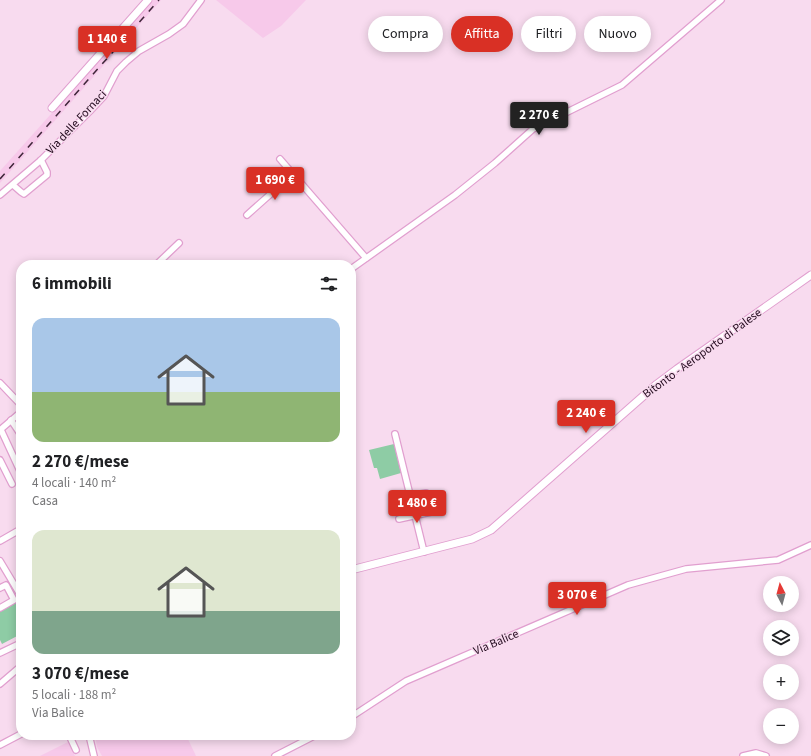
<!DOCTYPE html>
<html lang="it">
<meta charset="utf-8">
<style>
body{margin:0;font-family:"Source Sans 3",sans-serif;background:#f2f2f2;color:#202124;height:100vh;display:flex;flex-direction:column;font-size:15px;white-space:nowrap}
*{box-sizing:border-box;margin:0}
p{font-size:13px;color:#757577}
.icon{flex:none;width:22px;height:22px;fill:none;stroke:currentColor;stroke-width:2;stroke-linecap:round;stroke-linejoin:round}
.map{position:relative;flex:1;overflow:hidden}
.panel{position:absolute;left:16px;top:260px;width:340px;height:480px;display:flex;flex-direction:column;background:#fff;border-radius:16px;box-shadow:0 2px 10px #0003}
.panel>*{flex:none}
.hud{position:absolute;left:368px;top:16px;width:380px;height:36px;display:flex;gap:8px}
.needle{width:26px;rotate:354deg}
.tools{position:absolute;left:763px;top:576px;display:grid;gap:8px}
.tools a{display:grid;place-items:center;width:36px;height:36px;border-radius:50%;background:#fff;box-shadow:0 2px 10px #0003;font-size:20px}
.price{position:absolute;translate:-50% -34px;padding:0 9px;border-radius:4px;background:#d93025;color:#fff;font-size:13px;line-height:26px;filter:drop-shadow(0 1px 2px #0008)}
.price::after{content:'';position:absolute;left:50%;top:24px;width:12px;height:9px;margin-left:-6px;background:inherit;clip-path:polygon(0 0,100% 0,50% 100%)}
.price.current{background:#222;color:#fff}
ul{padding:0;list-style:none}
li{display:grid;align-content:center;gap:8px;height:212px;padding:0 16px}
li span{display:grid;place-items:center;height:124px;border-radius:12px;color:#555}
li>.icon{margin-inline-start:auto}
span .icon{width:72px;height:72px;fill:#fffc;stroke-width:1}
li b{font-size:17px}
h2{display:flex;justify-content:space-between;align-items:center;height:48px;padding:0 16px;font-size:17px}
.pill{padding:0 14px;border-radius:18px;background:#fff;box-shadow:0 2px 10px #0003;font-size:14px;line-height:36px}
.pill.current{background:#d93025;color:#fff}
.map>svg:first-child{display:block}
.built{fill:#f7c9ea}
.green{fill:#8ecca5}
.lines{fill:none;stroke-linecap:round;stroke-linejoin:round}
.minor-casing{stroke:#e19fcf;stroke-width:8}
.major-casing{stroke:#e19fcf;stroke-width:9}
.minor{stroke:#fff;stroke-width:5.5}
.major{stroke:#fff;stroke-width:7}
.rail{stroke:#3e2538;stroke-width:1.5;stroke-dasharray:7 7;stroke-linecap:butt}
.labels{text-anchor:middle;stroke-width:3;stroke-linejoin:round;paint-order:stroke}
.street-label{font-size:12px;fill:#21091c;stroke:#f8dbef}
</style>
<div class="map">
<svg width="811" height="756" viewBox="0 0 811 756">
<rect width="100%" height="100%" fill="#f8dbef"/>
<g class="built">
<path d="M153,0H161L0,183V171Z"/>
<path d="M216,0H306L281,26L263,38Z"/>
<path d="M95,735H186L196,756H102L97,747Z"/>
<path d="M68,742L75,756H40Z"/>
</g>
<g class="green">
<path d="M394,444L401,473L380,479L377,468H374L369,450Z"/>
<path d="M18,600L21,606V634L2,644L0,640V610Z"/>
</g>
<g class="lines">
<g class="minor-casing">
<g id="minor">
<path d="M280,159L366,258"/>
<path d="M13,185L21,192L24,194L47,175V172L41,160"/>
<path d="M0,195L41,160L90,111L104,96L117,71L126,62L139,51L169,34L183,24L201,0"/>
<path d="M247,215L293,174"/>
<path d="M156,265L179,243"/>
<path d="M351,269L455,195L495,163L533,129L622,85L721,0"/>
<path d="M0,383L21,405"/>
<path d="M11,420L21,435"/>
<path d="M0,430L21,412"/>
<path d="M1,430L21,473"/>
<path d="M395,434L424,552"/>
<path d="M0,460L12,484"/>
<path d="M410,496L426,493"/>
<path d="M395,502L411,498"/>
<path d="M399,519L431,512"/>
<path d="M0,541L21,529"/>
<path d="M0,561L21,596"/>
<path d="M0,588L6,585L14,600L0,608"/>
<path d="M0,653L21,643"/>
<path d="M0,684L21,666"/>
<path d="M351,717L406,681L628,585L686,569L778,560L811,545"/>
<path d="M69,735L76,750"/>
<path d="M89,735L94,756"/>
<path d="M0,745L21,734"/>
<path d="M275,756L316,735"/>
<path d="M743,756L756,753L766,756"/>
</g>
</g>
<g class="major-casing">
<g id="major">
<path d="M52,108L148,0"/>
<path d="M351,570L472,539L491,530L657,384L677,369L811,275"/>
</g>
</g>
<use href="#minor" class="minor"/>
<use href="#major" class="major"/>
<path class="rail" d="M0,179L159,0"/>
</g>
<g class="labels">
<g class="street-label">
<text transform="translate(76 122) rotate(-47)" y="4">Via delle Fornaci</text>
<text transform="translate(702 353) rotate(-36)" y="4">Bitonto - Aeroporto di Palese</text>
<text transform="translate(496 642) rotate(-23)" y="4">Via Balice</text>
</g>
</g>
</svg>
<div class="tools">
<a><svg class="needle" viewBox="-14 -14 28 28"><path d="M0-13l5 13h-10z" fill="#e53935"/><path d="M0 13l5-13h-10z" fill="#757577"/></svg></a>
<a><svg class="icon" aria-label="layers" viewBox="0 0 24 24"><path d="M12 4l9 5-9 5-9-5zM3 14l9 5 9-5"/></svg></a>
<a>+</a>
<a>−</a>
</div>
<b class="price" style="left:107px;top:60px">1 140 €</b>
<b class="price current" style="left:539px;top:136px">2 270 €</b>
<b class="price" style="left:275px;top:201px">1 690 €</b>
<b class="price" style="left:586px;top:434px">2 240 €</b>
<b class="price" style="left:417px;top:524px">1 480 €</b>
<b class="price" style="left:577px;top:616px">3 070 €</b>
<div class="hud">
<a class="pill">Compra</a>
<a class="pill current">Affitta</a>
<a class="pill">Filtri</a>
<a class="pill">Nuovo</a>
</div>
<section class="panel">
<h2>6 immobili<svg class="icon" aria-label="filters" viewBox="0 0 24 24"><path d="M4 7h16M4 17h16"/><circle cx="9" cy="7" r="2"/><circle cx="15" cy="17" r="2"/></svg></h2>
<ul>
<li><span style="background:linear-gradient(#a9c7e8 60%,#8fb573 0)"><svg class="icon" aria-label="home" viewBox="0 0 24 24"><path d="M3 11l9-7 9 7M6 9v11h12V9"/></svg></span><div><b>2 270 €/mese</b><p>4 locali · 140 m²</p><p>Casa</p></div></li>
<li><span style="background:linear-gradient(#dfe7d0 65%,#7fa58c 0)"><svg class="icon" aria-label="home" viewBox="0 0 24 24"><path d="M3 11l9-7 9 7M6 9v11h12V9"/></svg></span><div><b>3 070 €/mese</b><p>5 locali · 188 m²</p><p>Via Balice</p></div></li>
</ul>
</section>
</div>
